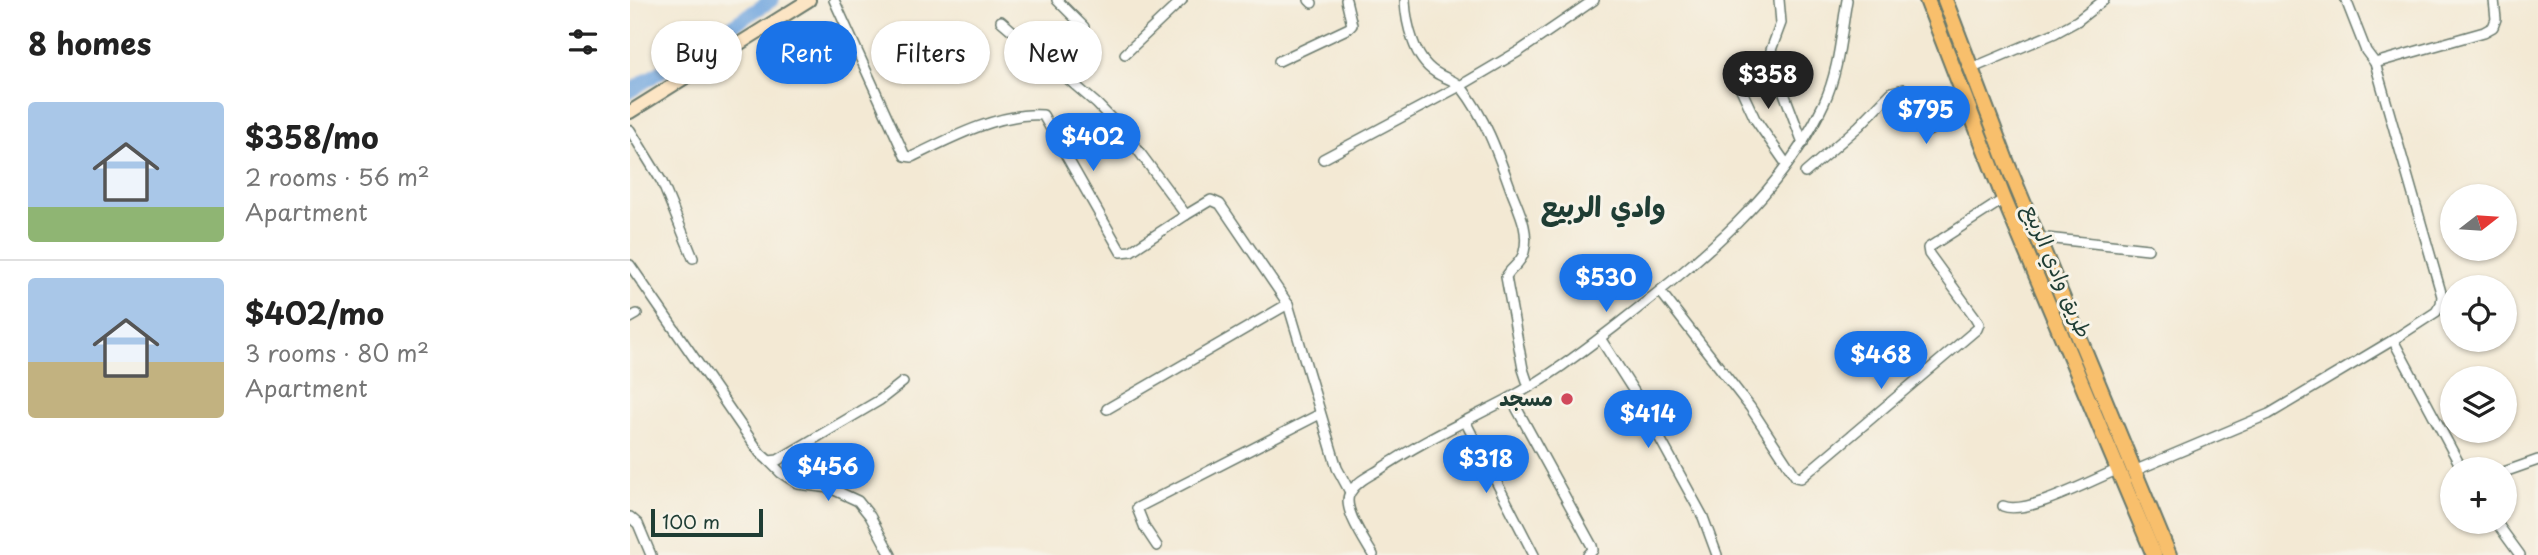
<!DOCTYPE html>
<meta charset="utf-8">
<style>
body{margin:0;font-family:"Playpen Sans","Playpen Sans Arabic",sans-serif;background:#f2f2f2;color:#222;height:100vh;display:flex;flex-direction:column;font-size:26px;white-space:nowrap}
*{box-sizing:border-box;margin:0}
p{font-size:23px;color:#767676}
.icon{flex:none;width:38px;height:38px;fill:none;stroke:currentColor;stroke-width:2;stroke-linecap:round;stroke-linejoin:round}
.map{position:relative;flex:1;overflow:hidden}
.sheet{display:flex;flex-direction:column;background:#fff;width:630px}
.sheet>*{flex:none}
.guide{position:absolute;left:21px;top:21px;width:665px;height:63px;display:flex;gap:14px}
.needle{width:46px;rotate:73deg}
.fabs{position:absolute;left:1810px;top:184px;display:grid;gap:14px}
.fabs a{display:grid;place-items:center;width:77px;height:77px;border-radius:50%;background:#fff;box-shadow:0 2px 5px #0004;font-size:35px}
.scale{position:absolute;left:21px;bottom:18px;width:112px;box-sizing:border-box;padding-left:7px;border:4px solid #1f3d34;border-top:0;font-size:19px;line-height:24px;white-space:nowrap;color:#1f3d34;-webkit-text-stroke:5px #f7f3e8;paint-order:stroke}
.price{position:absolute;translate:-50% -60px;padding:0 16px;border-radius:24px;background:#1a73e8;color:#fff;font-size:23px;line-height:46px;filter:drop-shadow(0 2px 4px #0008)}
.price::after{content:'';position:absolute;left:50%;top:42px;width:21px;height:16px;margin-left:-10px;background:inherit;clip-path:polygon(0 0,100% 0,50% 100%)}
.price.on{background:#222;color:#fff}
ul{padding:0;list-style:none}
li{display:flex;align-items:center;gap:21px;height:175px;padding:0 28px}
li+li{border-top:2px solid #e0e0e0}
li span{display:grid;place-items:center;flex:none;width:196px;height:140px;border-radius:7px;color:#555}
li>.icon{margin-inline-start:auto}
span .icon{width:84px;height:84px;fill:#fffc;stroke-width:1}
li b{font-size:30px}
h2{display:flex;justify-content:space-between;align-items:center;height:84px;padding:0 28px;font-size:30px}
.pill{padding:0 24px;border-radius:32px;background:#fff;box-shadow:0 2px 5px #0004;font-size:24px;line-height:63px}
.pill.on{background:#1a73e8;color:#fff}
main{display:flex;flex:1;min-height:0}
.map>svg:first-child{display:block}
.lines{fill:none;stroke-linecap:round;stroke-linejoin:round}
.river{stroke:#73a7df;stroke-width:14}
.minor-casing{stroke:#69796c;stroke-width:12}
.secondary-casing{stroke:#69796c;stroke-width:16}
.trunk-casing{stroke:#69796c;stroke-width:18}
.minor{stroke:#fff;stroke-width:9}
.secondary{stroke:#fce5c4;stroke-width:12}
.trunk{stroke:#f8bf6c;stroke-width:14}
.poi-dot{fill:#d1495b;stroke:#f7f3e8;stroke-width:2.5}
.labels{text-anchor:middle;stroke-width:6;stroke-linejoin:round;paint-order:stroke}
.street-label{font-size:21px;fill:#1f3d34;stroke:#f7f3e8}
.poi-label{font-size:21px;font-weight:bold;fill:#1f3d34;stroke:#f7f3e8;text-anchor:end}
.district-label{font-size:28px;font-weight:bold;fill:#1f3d34;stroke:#f7f3e8}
</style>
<main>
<section class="sheet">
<h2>8 homes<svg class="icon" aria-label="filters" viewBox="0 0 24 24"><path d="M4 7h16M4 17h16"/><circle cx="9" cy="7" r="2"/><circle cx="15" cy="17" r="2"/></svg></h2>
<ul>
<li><span style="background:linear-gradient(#a9c7e8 75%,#8fb573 0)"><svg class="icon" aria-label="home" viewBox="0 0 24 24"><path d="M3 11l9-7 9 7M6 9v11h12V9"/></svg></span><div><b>$358/mo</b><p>2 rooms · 56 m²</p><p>Apartment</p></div></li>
<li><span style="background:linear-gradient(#a9c7e8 60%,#c2b280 0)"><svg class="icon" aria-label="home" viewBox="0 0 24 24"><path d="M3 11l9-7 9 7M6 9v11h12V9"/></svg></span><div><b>$402/mo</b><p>3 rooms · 80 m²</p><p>Apartment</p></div></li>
</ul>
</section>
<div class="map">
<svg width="1908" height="555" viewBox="0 0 1908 555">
<rect width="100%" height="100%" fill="#f7f3e8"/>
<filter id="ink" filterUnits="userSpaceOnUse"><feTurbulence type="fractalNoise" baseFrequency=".0143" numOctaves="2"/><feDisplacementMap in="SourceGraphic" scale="14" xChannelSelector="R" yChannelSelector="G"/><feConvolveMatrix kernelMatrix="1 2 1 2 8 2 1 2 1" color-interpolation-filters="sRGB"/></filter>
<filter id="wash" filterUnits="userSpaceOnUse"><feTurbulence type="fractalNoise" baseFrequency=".00686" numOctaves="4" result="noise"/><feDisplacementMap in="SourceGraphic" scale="28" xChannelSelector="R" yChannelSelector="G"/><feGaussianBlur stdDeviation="1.57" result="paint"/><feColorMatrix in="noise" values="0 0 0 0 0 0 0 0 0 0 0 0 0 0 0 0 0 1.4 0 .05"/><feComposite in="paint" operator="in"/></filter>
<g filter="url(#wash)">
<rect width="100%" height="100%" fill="#f3e9d4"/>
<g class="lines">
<path class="river" d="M0,91L142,0"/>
</g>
</g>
<g filter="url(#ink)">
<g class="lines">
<g class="minor-casing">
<g id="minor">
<path d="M204,0L275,156L282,157C320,138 370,112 413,115L491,252L501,251L556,215"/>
<path d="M427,0L454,27"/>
<path d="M679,0L682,3"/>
<path d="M775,0C776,23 784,59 805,72C815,79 824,79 832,88C856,119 868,154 881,190C888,209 900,230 894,252C891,264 881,267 876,277L893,369L899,387"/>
<path d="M1149,0L1151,23L1141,50V59L1173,143"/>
<path d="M371,21L467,104L496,134L556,215L581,200L590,204L658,304L707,468L720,492"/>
<path d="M495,54L552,0"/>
<path d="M1141,59L1105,76L1125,119L1157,165"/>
<path d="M649,61L719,28L722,25L716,0"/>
<path d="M1745,63L1854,32L1863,27L1866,19L1864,0"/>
<path d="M1340,69L1425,33L1447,21L1474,0"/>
<path d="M0,130L32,182L63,258"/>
<path d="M693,159L830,86L891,50L964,0"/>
<path d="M1175,173L1229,126L1262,92L1274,89L1278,92L1298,131L1340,111"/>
<path d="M1407,237L1518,249"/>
<path d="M0,265L130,453L139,461L148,460L250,400L273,382"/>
<path d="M1030,291L1120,407L1166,477L1171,478L1347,329L1349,324L1345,317L1299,254L1298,248L1374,199"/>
<path d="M0,318L7,314"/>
<path d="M970,338L1005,393L1073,517L1087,555"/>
<path d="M1763,340L1832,469"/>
<path d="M881,398L962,546L963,550L958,555"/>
<path d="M477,409L658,304"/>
<path d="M835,421L904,555"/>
<path d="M139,461L151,473L168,484L200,488L228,501L240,516L261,555"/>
<path d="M1504,471L1639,414L1763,340L1806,312L1811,304L1812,296L1745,63L1736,51L1716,0"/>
<path d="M1874,472L1908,460"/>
<path d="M1373,506C1396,516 1464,479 1489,469"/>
<path d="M0,517L8,524L21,555"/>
<path d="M1866,522L1890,555"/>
<path d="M527,546L515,528L507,508L690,414"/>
<path d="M743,555C735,541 711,507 720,493C726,482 739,476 749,470C790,442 834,422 878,399C916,379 949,354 983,328C1064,264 1150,199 1194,103C1209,71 1211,34 1217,0"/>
</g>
</g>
<g class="secondary-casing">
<path id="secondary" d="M0,112L179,0"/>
</g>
<g class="trunk-casing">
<g id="trunk">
<path d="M1297,0L1374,199L1524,555"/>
<path d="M1315,0L1377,163L1539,555"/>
</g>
</g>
<use href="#minor" class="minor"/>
<use href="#secondary" class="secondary"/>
<use href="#trunk" class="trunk"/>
</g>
</g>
<circle class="poi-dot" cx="937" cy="399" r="7"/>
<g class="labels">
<g class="street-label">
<text transform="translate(1427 271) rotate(67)" y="7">طريق وادي الربيع</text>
</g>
<g class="poi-label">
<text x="923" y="406">مسجد</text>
</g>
<g class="district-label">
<text x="973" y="217">وادي الربيع</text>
</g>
</g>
</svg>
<div class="fabs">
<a><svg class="needle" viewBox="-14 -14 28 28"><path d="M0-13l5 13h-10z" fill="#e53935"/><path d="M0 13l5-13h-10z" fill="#767676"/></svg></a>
<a><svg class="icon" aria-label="locate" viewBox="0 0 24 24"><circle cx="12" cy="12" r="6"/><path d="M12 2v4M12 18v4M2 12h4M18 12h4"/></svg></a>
<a><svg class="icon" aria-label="layers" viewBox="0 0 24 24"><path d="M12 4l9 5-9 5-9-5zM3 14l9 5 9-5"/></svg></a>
<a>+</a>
</div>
<div class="scale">100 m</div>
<b class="price on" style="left:1138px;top:111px">$358</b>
<b class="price" style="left:1296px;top:146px">$795</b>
<b class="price" style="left:463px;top:173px">$402</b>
<b class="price" style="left:976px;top:314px">$530</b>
<b class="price" style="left:1251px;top:391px">$468</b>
<b class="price" style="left:1018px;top:450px">$414</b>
<b class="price" style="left:856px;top:495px">$318</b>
<b class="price" style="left:198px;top:503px">$456</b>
<div class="guide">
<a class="pill">Buy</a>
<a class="pill on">Rent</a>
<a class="pill">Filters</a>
<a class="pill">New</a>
</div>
</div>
</main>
